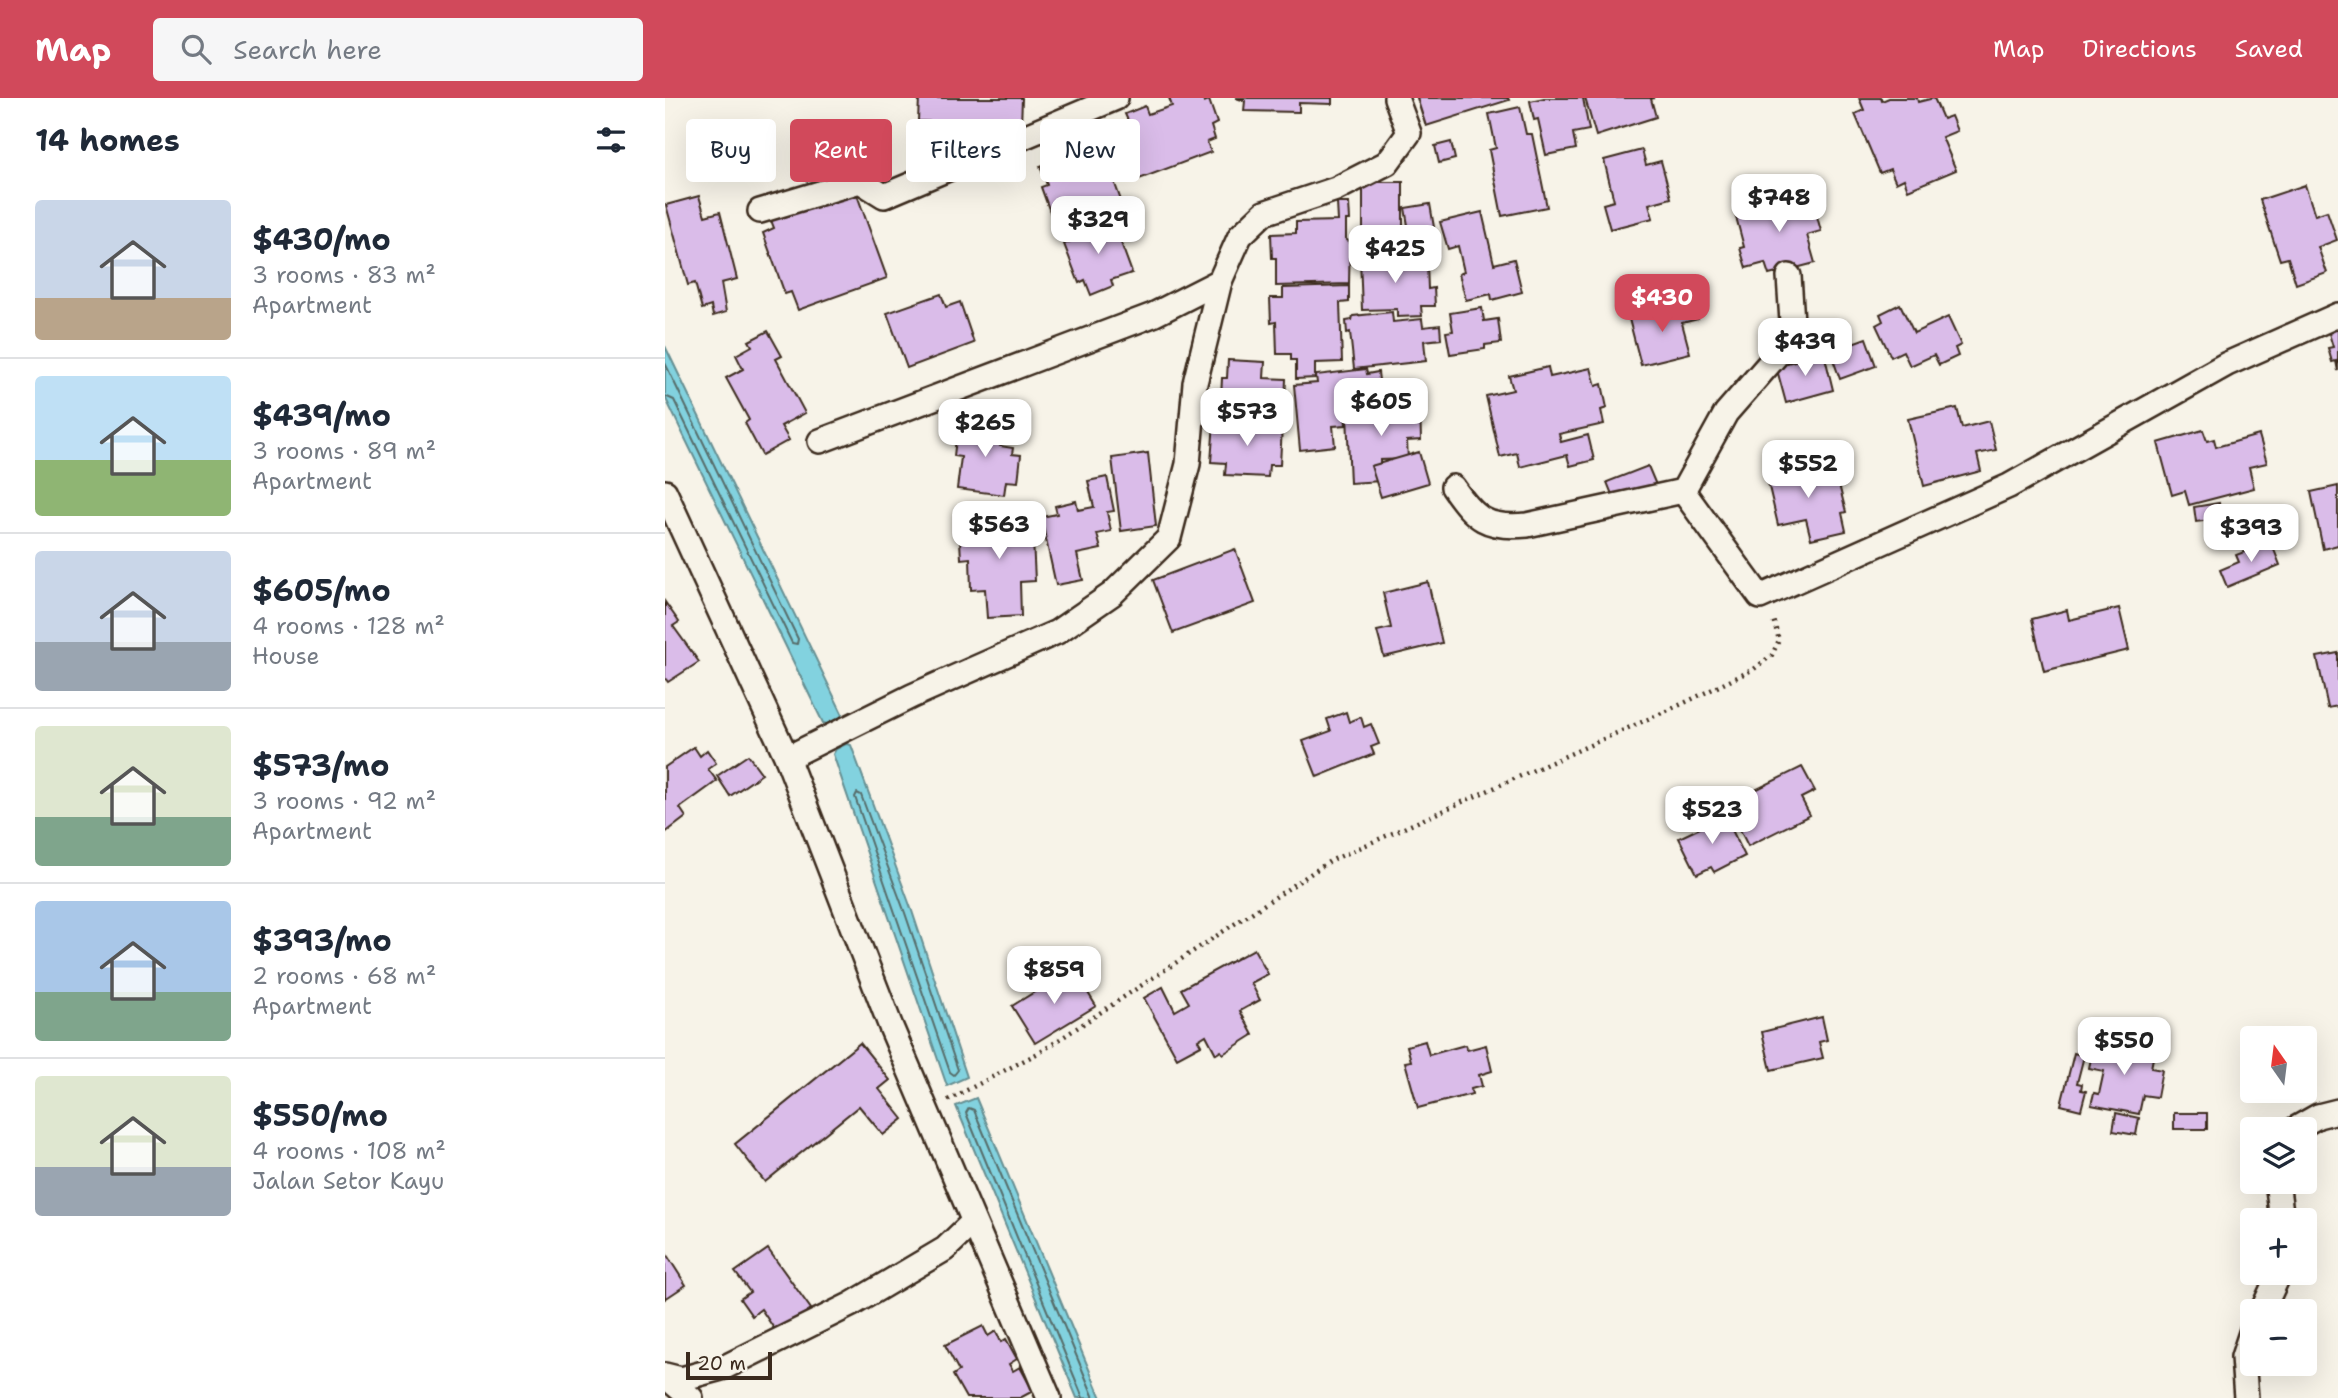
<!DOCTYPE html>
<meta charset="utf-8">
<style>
body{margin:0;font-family:"Shantell Sans",sans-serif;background:#f6f6f7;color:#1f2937;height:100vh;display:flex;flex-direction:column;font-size:26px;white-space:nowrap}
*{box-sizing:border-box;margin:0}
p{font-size:23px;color:#747a83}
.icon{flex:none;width:38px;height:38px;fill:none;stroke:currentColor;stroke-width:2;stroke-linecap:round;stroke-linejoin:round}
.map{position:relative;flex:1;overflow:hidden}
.drawer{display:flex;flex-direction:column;background:#fff;width:665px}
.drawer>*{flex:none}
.hud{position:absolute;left:21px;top:21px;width:665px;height:63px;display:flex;gap:14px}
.needle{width:46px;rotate:346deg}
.tools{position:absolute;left:1575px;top:928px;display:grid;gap:14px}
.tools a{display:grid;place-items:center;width:77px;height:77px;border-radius:7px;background:#fff;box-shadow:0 7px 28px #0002;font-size:35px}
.scale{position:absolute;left:21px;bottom:18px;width:86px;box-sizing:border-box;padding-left:7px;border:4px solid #3b2a1e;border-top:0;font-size:19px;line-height:24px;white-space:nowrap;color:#3b2a1e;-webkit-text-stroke:5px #f7f3e8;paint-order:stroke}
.price{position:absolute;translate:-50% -60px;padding:0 16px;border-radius:14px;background:#fff;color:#222;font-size:23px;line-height:46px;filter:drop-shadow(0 2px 4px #0008)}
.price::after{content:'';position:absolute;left:50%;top:42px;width:21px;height:16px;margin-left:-10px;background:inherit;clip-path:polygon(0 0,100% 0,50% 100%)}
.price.current{background:#d1495b;color:#fff}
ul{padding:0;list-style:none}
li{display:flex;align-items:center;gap:21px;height:175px;padding:0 35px}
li+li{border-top:2px solid #e0e1e3}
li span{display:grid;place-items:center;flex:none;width:196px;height:140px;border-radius:7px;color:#555}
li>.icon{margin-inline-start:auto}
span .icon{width:84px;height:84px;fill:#fffc;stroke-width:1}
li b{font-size:30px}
h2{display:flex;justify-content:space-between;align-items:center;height:84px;padding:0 35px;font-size:30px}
.pill{padding:0 24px;border-radius:7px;background:#fff;box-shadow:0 7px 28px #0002;font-size:24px;line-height:63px}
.pill.current{background:#d1495b;color:#fff}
header{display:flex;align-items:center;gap:42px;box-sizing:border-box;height:98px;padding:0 35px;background:#d1495b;color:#fff}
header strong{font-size:33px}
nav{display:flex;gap:38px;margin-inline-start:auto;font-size:24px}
.search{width:490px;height:63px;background:#f6f6f7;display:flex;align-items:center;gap:18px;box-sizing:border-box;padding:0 24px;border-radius:7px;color:#747a83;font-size:26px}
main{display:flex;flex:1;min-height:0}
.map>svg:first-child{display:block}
.water{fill:#82d2df;stroke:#668f92;stroke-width:2}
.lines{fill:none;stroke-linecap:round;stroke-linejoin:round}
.shore{stroke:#576d6b;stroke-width:2}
.building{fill:#dabce9;stroke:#3b2a1e;stroke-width:2}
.minor-casing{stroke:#3b2a1e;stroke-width:28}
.path{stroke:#3b2a1e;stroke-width:4.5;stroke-dasharray:2 5;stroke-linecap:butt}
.minor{stroke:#f7f3e8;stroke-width:23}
</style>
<header>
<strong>Map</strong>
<div class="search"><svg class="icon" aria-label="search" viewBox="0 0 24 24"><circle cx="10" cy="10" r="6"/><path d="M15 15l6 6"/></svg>Search here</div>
<nav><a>Map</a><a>Directions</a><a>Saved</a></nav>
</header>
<main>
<section class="drawer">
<h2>14 homes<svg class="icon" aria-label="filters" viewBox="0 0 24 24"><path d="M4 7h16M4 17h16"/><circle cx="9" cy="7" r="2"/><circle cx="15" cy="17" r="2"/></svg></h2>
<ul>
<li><span style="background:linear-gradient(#c9d6e8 70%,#b9a48a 0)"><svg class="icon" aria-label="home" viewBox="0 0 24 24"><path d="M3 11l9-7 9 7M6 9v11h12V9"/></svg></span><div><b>$430/mo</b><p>3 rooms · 83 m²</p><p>Apartment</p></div></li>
<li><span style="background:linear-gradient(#bfe0f5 60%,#8fb573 0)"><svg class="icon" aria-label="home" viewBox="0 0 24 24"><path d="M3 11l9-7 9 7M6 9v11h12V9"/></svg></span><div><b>$439/mo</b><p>3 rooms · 89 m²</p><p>Apartment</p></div></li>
<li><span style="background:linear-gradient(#c9d6e8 65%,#9aa5b1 0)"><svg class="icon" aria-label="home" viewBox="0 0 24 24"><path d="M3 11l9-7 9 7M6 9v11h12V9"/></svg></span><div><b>$605/mo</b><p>4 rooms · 128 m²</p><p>House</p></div></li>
<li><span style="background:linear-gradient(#dfe7d0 65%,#7fa58c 0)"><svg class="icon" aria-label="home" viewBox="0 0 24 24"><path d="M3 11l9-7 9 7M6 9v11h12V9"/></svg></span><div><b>$573/mo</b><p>3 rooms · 92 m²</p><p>Apartment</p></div></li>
<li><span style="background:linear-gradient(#a9c7e8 65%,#7fa58c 0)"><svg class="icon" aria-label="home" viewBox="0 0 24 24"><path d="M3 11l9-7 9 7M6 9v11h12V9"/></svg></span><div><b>$393/mo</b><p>2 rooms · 68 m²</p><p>Apartment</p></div></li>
<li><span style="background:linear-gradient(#dfe7d0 65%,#9aa5b1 0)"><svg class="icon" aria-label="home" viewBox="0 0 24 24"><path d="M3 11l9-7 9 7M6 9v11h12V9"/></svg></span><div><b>$550/mo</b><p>4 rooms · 108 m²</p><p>Jalan Setor Kayu</p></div></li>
</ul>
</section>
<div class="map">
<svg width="1673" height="1300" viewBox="0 0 1673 1300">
<rect width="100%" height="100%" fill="#f7f3e8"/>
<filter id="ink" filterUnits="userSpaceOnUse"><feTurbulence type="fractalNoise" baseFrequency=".0143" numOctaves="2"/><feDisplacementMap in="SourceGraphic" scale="14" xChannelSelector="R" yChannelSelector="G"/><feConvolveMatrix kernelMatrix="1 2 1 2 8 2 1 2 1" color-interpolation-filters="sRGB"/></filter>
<g filter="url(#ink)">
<g class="water">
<path d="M0,248L177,615L175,623L165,627L158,625L0,299Z"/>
<path d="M181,646L186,647L247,813L302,979L282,988L168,656L171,651Z"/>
<path d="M311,1000L436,1300H412L291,1008Z"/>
</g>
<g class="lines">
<g class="shore">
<path d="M0,265L133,541L132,546L127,545L9,302L0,298"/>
<path d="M192,695L196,697L240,815L293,972L289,977L285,974L190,699Z"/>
<path d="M418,1300L301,1015L304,1010L309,1012L429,1300"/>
</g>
</g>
<g class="building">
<path d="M254,0H357L356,28L253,23Z"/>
<path d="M504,0H538L539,4L544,2L552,25L546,28L550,41L542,44L546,54L469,83L450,32L465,27L460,16L480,8L483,16L507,8Z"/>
<path d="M571,0H667V6L634,5V14L579,13L580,3Z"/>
<path d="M752,0H843L844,2L761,28Z"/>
<path d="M879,0H918L924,32L908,35L911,51L881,57L873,21L869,22L865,3Z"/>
<path d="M920,0H989L986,1L991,19L931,38Z"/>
<path d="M1194,0H1216L1217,3L1224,0H1252L1253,4L1269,0L1278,21L1286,18L1292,33L1277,39L1291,72L1243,92L1239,81L1231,85L1225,71L1215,75L1190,16L1199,12Z"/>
<path d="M855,9L861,36H867L882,109L837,118L824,52L831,50L824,16Z"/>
<path d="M786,44L790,61L774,65L770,48Z"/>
<path d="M977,52L981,67L996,63L1006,100L984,106L988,120L945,131L938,106L949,103L939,62Z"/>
<path d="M439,56L458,108L392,133L376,89L382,87L375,68L400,59L404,69Z"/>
<rect x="698" y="84" width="40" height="62"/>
<path d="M1640,87L1650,117L1662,113L1672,142L1653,149L1662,175L1631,186L1623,160L1615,162L1595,102Z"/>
<path d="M1145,93L1156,133L1142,137L1150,165L1104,177L1100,165L1081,170L1075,150L1079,149L1070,115Z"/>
<path d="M191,94L222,180L133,212L126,194L120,196L98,135L109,130L104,117Z"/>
<path d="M34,98L40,118L55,114L72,181L56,185L61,214L48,218L46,208L37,211L30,185L23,187L1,107Z"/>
<path d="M672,105H684L685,122H681V142L685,143L684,186L611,188V160H607L606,136L631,135V124L673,123Z"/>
<path d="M765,106L771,141L746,145L740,110Z"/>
<path d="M817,114L829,166L849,161L857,194L827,202L826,196L801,202L794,176L799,174L793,148L783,151L775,124Z"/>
<path d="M447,120L467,175L446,182L448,188L426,197L420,182L414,185L399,146L411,141L409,135Z"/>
<path d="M721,153V160L757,159V165H762L763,191L769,190L770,208H756L757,218L732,219V211L697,212L695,160H705V154Z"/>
<path d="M684,188V204L675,205L677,264L650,265V280L631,281V262H626V256H612L611,224L606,225L605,200H618V190Z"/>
<path d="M276,196L281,209L295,204L309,245L242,270L222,215Z"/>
<path d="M1029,205L1033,221L1017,225L1025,255L976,267L964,221Z"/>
<path d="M1235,206L1249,235L1283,219L1296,247L1290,250L1293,258L1274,267L1269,257L1245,268L1238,253L1226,259L1211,227L1218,223L1215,216Z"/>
<path d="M817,210L819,223L833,221L836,245L820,247V251L785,256L781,234L788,233L785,215Z"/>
<path d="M727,214L728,224L757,221L758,229L775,227L776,241L759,243L761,263L689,271L685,234L682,235L681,223L687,222L688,218Z"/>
<path d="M1673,229V273L1671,263L1667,264L1663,250L1668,249L1663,232Z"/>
<path d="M103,233L117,258L111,261L140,315L116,328L124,342L97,357L80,325L84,322L61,280L78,271L71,257L87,248L84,243Z"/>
<path d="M1201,240L1211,268L1175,281L1165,253Z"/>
<path d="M1159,255L1168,292L1121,305L1111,268Z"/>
<path d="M563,262L600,264L599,280L621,281L620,304L610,303L608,323L555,320L557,280H562Z"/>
<path d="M883,269L885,279L926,270L931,288L937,286L942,310L936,312L939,326L894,336L896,344L923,337L929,362L905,368L902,357L855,369L852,355L835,359L821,298L848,292L844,278Z"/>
<path d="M701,271L702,276L713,274L716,300L703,302L704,307H699V312L680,314L681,327L668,328L670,348L635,352L629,287L652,285L651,277Z"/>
<path d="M739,302V309L755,308L756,342L742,343L743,361L715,362L716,383L685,385L682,316L717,314L716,303Z"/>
<path d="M1292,310L1297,330L1324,323L1331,352L1312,356L1316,373L1259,388L1243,321Z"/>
<path d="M293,323L338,328L335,348L348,350L347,356L356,357L353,384L341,383L339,397L292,391L296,359L289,358Z"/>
<path d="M549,324L617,327L615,367H604L603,379L560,377L561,365L546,364Z"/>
<path d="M1538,332L1542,343L1549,341L1551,349L1594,337L1602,365L1584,369L1589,390L1524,407L1520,393L1507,397L1493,345Z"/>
<path d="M754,354L763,385L716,399L706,368Z"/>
<path d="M483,355L491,428L456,433L447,360Z"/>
<path d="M1142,366L1146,380L1171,375L1181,414L1177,415L1181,433L1146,441L1141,421L1113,427L1101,376Z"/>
<path d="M983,368L991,387L950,404L942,384Z"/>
<path d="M442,379L449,413L442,414L446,433L432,436L436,451L412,456L418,482L391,487L376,419L392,416L390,408L411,403L413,412L429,409L423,383Z"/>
<path d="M1673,388V447L1658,451L1646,394Z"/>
<path d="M1554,405L1556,421L1531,424L1529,409Z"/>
<path d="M367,420L370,483L355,484L356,518L322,520L320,491L306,492L305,460L296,461L294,424Z"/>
<path d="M1606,444L1615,467L1562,489L1555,472L1574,464L1571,457Z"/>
<path d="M570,451L590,505L508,535L488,482Z"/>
<path d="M763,484L777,545L719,559L712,533L726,530L718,495Z"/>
<path d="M0,504L14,524L8,528L34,564L3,584L0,580Z"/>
<path d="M1454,510L1464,552L1379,573L1367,521L1402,512L1404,522Z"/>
<path d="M1673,555V608L1663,610L1652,559Z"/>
<path d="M681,614L684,624L696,619L699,629L706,626L714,646L706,649L709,656L652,679L638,643L666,633L662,621Z"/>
<path d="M29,649L35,658L42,652L51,665L43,671L52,683L15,710L21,719L0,735V669Z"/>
<path d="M83,657L97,676L65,698L52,678Z"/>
<path d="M1137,669L1150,693L1136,700L1145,717L1083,748L1066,714L1076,709L1072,701Z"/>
<path d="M1060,718L1080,758L1049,774L1046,769L1032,776L1014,740Z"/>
<path d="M589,851L603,876L586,885L595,902L575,913L588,937L558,956L556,953L551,956L541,937L533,942L536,947L512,960L479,900L498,889L510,913L524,905L516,891Z"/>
<path d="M408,870L431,908L370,945L347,908Z"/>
<path d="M1157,919L1162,942L1154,944L1158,960L1106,972L1097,934Z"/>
<path d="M1449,941L1466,944L1464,951L1489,955L1486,970L1497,972L1492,999L1478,997L1474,1016L1426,1007L1429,995L1434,996L1439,973L1424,970L1429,946L1447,950Z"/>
<path d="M760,943L764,957L800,947L802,952L821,947L827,973L814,977L817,988L806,991L807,996L753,1010L740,964L746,963L742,948Z"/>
<path d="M195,945L225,982L214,991L238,1021L218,1037L194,1008L100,1084L70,1046Z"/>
<path d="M1409,955L1419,958L1412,985L1417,986L1416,992L1421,993L1416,1012L1396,1007Z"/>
<path d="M1451,1015L1474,1020L1471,1037L1448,1033Z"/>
<rect x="1509" y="1015" width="33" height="16"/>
<path d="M103,1151L146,1211L112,1235L96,1211L87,1218L75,1201L85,1194L70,1174Z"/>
<path d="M0,1154L21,1187L0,1201Z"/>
<path d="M318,1228L323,1238L331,1233L336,1244L341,1241L352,1261L344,1266L348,1273L355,1269L368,1293L355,1300H301L288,1277L294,1273L280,1247Z"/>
</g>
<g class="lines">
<g class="minor-casing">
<g id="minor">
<path d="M95,113L195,83L219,98L451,0"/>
<path d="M155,343L488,217L555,183L575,138L599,115L671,91L722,65L744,35L731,0"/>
<path d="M788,389C810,421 822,431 862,427L1018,393L1061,315L1117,251L1125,237L1127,224L1124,178"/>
<path d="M1018,393L1095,499L1344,388L1562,266L1673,217"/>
<path d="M0,394L122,660L226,929L384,1300"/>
<path d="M122,660L247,598L392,534L447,496L504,440L523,366L530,285L555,183"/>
<path d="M1630,1031L1653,1018L1673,1013"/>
<path d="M1612,1083L1617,1122"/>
<path d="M1597,1213L1615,1174"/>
<path d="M0,1277L16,1281L60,1269L187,1206L280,1151L308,1124"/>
<path d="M0,1278L26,1300"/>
<path d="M1581,1300L1578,1259L1587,1232"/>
</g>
</g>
<path class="path" d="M283,1002L377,953L665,763L1017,606L1089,571L1107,557L1114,542L1108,521"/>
<use href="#minor" class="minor"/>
</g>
</g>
</svg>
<div class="tools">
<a><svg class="needle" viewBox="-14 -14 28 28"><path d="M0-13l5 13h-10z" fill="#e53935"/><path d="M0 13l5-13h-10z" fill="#747a83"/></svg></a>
<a><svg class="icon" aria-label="layers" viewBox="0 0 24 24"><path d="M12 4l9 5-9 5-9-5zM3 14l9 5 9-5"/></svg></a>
<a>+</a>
<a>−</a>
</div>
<div class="scale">20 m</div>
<b class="price" style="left:1114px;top:136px">$748</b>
<b class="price" style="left:433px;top:158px">$329</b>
<b class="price" style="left:730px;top:187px">$425</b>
<b class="price current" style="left:997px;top:236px">$430</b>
<b class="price" style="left:1140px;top:280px">$439</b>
<b class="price" style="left:716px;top:340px">$605</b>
<b class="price" style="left:582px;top:350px">$573</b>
<b class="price" style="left:320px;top:361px">$265</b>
<b class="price" style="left:1143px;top:402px">$552</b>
<b class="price" style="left:334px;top:463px">$563</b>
<b class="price" style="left:1586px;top:466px">$393</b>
<b class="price" style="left:1047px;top:748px">$523</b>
<b class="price" style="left:389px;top:908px">$859</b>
<b class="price" style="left:1459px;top:979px">$550</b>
<div class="hud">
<a class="pill">Buy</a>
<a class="pill current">Rent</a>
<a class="pill">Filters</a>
<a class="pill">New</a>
</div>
</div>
</main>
